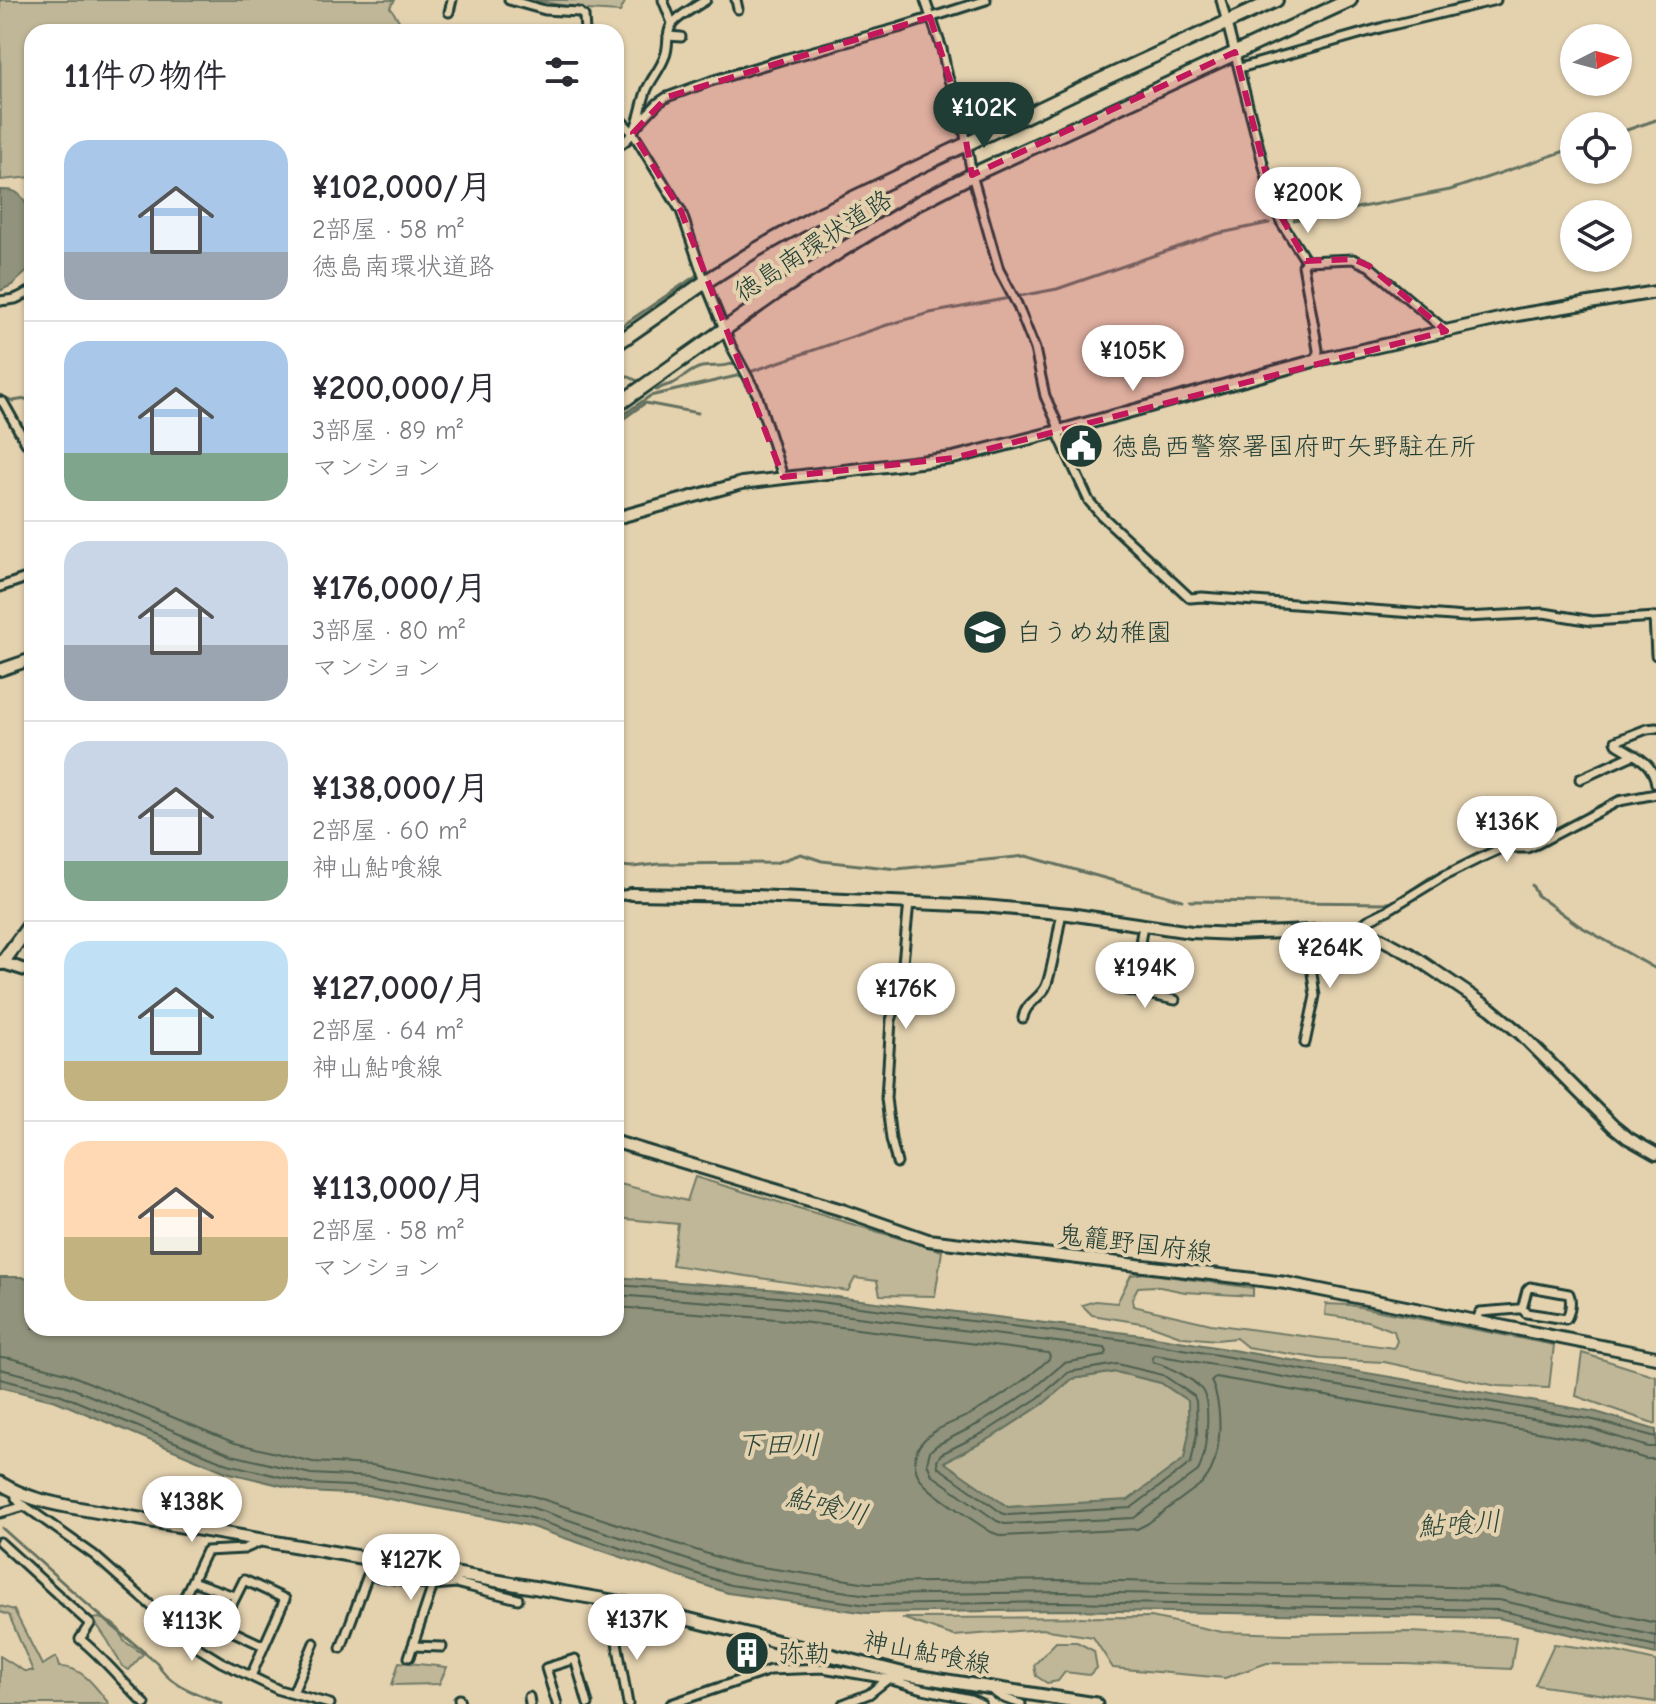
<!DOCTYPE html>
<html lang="ja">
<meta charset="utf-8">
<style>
body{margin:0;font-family:"Comic Neue","Klee One",sans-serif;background:#f7f7f7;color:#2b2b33;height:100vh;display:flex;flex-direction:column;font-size:30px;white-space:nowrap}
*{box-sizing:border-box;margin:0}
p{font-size:26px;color:#7c7c81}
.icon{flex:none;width:44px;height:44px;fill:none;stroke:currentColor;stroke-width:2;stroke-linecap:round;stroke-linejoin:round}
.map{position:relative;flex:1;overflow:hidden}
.drawer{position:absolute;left:24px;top:24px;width:600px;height:1312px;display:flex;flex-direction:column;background:#fff;border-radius:24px;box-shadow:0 2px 6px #0004}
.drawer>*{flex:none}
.needle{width:52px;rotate:84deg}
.fabs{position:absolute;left:1560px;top:24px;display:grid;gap:16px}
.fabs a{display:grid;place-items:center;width:72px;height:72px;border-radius:50%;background:#fff;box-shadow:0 2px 6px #0004;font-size:40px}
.price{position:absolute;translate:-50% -68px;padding:0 18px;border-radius:28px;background:#fff;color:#222;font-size:26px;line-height:52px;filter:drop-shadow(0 2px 4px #0008)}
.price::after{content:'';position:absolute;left:50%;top:48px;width:24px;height:18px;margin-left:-12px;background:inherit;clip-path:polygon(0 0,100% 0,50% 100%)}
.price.on{background:#1f3d34;color:#fff}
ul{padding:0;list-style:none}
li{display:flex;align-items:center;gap:24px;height:200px;padding:0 40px}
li+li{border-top:2px solid #e1e1e2}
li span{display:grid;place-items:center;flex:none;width:224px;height:160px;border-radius:24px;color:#555}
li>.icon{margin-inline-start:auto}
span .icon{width:96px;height:96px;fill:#fffc;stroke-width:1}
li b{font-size:34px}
h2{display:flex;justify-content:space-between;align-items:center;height:96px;padding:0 40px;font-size:34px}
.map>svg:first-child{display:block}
.green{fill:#c0b798;stroke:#707a66;stroke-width:2}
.water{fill:#91937b;stroke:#63715f;stroke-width:2;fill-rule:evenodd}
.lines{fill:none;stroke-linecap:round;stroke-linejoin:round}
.shore{stroke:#4d5f50;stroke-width:2}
.stream{stroke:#63715f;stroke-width:3}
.street-casing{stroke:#1f3d34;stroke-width:13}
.secondary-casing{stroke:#1f3d34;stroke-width:16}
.primary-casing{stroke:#1f3d34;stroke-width:17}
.highway-casing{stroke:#1f3d34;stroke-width:18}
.street{stroke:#e4d2af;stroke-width:7}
.secondary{stroke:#e4d2af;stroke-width:10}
.primary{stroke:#e4d2af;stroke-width:11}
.highway{stroke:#e4d2af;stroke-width:12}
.marked{fill:#c2185b;fill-opacity:0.2;stroke:#c2185b;stroke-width:6;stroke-dasharray:16 10;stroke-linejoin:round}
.labels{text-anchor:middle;stroke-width:8;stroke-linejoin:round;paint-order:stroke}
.street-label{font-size:26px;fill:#1f3d34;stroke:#e4d2af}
.poi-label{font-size:26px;fill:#1f3d34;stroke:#e4d2af;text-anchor:start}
.water-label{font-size:28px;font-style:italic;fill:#2a463b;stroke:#e4d2af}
</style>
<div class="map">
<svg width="1656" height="1704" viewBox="0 0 1656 1704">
<rect width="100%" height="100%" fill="#e4d2af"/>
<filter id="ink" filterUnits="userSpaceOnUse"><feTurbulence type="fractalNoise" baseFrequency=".0125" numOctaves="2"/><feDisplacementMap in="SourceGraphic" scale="16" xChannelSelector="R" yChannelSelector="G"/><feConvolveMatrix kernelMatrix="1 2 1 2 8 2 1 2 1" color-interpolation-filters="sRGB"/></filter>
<g filter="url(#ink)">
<g class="green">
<path d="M0,0H395L390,7L402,25V32H364L361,30L359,32H32V177L1,180Z"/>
<path d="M535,0H626L620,12L586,10Z"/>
<path d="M695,1177L942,1251L935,1296L880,1295L877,1281L855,1278L848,1291L672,1265L678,1224L616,1218V1183L687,1201Z"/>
<path d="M1144,1273L1253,1288V1296L1185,1292L1155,1286L1138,1287L1132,1298L1133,1306L1211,1324L1394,1348L1397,1341L1394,1331L1367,1321L1325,1315L1326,1304L1349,1305L1554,1345L1549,1388L1497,1386L1384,1362L1321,1359L1247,1347L1236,1338L1217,1340L1183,1337L1147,1324L1092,1315L1082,1305L1095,1301L1117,1303L1131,1275Z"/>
<path d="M1582,1353L1656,1376V1424L1576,1396Z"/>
<path d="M1116,1372L1161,1383L1188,1401L1189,1433L1184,1460L1128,1501L1008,1507L943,1462L991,1438L1043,1404L1072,1379Z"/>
<path d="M0,1606L14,1610L42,1665L56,1657L59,1667C82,1666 96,1687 109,1704H0V1656L24,1671H33L9,1615L0,1612Z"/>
<path d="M1151,1617L1222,1632L1290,1634L1410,1632L1516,1637L1511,1669L1406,1664L1267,1663L1225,1678L1113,1668L1093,1637L1042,1629L954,1636L902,1618Z"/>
<path d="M99,1618L112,1623L119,1629L124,1641L143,1654L129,1670L122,1666L108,1641L93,1619Z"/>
<path d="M1056,1642H1077L1094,1651L1097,1668L1089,1675L1065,1672L1058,1681L1047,1683L1036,1676L1034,1665Z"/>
<path d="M1554,1644L1617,1652L1656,1661V1702L1535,1685Z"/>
<path d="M399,1662L447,1667L439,1684L392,1685Z"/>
</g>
<g class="water">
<path d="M0,190C4,190 9,190 13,191C36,198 32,248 32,267L12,285L0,291Z"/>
<path d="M0,1277H22L32,1281V1328H616V1277L780,1290L1150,1336L1596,1412L1656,1430V1654L1498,1618L1063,1610L867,1613L728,1593L526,1525L368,1495L308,1492L226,1472L56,1401L0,1387ZM1116,1372L1161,1383L1188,1401L1189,1433L1184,1459L1128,1500L1008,1507L944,1462L991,1438L1043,1404L1072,1379Z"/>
</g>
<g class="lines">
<g class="shore">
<path d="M616,1285L779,1297L1148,1343L1594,1420L1656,1437"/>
<path d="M616,1295L778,1307L1105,1348L1107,1352L1104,1356L1064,1363L1032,1390L982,1422L937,1445L930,1451L927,1463L932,1475L997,1521L1005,1524L1134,1518L1198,1471C1206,1457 1212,1404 1202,1390C1193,1378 1168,1366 1153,1362L1152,1358L1155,1355L1592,1429L1648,1447H1656"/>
<path d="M616,1307L777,1319L1048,1353L1050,1356L1049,1359C1026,1380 1000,1398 973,1413C958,1421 936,1427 924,1440C913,1451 912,1468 921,1480C930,1494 975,1521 991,1532L1002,1536L1137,1529L1147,1524L1201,1484C1223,1464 1224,1406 1211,1381L1215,1377L1589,1441L1646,1459H1656"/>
<path d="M0,1357L10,1358L66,1373L235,1443L313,1462L372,1465L533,1496L735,1563L868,1583L1064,1580L1500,1588L1656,1623"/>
<path d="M1117,1364L1163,1375L1194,1396L1196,1401L1197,1433L1191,1463L1131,1508L1008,1515L1002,1513L938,1467L937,1460L941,1454L987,1431L1038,1398L1069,1372Z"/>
<path d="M0,1369L62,1384L232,1455L311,1474L370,1477L530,1507L733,1575L868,1595L1063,1592L1499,1600L1656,1636"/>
<path d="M0,1379L59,1394L228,1464L310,1484L369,1487L528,1517L730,1585L867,1605L1063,1602L1498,1610L1656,1646"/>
</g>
<g class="stream">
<path d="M686,9L694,0"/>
<path d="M1618,133L1656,120"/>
<path d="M1294,220L1450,190L1574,148"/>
<path d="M616,330L697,275"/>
<path d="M616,371L638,381"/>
<path d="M654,389L657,390C663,385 668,386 674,383C684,378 691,369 702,367C713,365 723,368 734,363"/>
<path d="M0,395L13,401L32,398"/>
<path d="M616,420L650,396L741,375L887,325L930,313L1057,289L1216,234L1269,223"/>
<path d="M616,424L645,403L698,413"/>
<path d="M619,866L632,867L659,864L775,863L801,854L822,861L897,869L1026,856L1182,900"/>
<path d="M1532,885L1537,895L1578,925L1656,969"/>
<path d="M1190,901L1392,903L1429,878L1495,847"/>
<path d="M2,1528L96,1612L157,1663C169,1686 199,1694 222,1704"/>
</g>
<g class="street-casing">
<g id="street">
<path d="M509,0L545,10L579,12L584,16L585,32"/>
<path d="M663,0L672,23"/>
<path d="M736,0L738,9"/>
<path d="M925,0L942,49L948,77L962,118L972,175L999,270L1017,304L1035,349L1045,396L1057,423L1060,438L1089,501L1101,515L1190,598L1202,597L1465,617L1544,613L1592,621L1656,617"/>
<path d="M1221,0L1273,202L1281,222L1306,261L1353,259L1369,266L1446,331"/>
<path d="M449,12L452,0"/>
<path d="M668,36L681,37"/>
<path d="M1240,68L1384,27L1496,0"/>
<path d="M616,115L633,133L681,211L705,282L731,346L757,394L783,477"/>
<path d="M637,125L658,103L667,97L711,81L781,60L898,28L986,0"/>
<path d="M616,147C641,135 638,112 647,89C652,78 661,68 665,56C669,47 666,35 671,26C676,17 697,6 706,0"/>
<path d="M1306,261L1303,265L1318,350L1317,360"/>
<path d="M0,301L15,299L32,291"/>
<path d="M0,401L3,402L26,443L32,445"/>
<path d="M0,587L32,576"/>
<path d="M1654,617L1656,655"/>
<path d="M1656,728L1647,729L1616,741L1618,745C1636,756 1653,762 1656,784"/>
<path d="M1580,779L1633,755"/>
<path d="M616,896L631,894"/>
<path d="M1355,931L1368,920L1388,910L1442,877L1480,858L1502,848H1527L1537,844L1619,801L1656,794"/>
<path d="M1121,989L1175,1000"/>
<path d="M1132,991L1143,925"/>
<path d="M1023,1018C1025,1004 1038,1000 1045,988C1052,976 1058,929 1062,913"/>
<path d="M1305,1043L1315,996L1312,973L1316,931"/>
<path d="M897,1163L891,1139L886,1098L891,1020L900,994L909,902"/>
<path d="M1477,1321L1480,1312L1518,1309H1522L1526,1313L1566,1319C1570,1314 1572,1300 1569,1294L1530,1287L1527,1290L1522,1309"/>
<path d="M16,1493V1498L19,1502L94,1555L200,1649L221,1662L279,1690L330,1704"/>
<path d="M0,1513L25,1506"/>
<path d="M0,1542L90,1624L80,1639C104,1658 123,1683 145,1704"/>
<path d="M192,1581L234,1596"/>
<path d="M456,1583L518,1599"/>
<path d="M176,1615L206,1551L244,1549L262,1541"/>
<path d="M614,1625L628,1704"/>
<path d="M413,1646L442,1647"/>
<path d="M341,1648L368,1575L433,1585"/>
<path d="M409,1657L433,1585L456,1583L458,1574"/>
<path d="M251,1676L264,1646L221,1626L244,1580L285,1599L264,1646"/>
<path d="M991,1688C1000,1699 1008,1699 1021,1704"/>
<path d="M293,1693L314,1643"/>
<path d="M529,1697L530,1704"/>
<path d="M459,1699L460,1704"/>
<path d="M557,1704L546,1668L575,1659L588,1704"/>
<path d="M671,1704L770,1670L823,1668L888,1679L906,1676"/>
<path d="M843,1704L869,1694L888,1679L923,1689L970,1699L981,1704"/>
</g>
</g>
<g class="secondary-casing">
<g id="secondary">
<path d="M616,518L742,483L953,458L1059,431L1317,360L1517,315L1656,292"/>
<path d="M0,670L32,659"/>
<path d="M631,894L754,896L983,906L1069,914L1191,932L1235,934L1332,930L1365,932L1378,937L1410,954L1491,1009L1521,1034L1613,1126L1628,1138L1656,1154"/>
<path d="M0,962L32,972"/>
<path d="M616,1142L842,1210L928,1240L1286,1283L1656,1357"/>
</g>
</g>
<g class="primary-casing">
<path id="primary" d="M0,1483C23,1497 45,1502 71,1507L624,1603L909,1675L1096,1704"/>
</g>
<g class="highway-casing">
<g id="highway">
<path d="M616,344L705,282L756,250L818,215L1090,85L1276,0"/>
<path d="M616,406L780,290L840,251L920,202L972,175L1350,0"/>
<path d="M2,963L32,922"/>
</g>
</g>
<use href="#street" class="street"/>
<use href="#secondary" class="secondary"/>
<use href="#primary" class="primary"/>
<use href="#highway" class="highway"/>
</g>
</g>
<path class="marked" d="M930,17L962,118L972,175L1235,52L1273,202L1306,261L1353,259L1369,266L1446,331L953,458L783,477L681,211L633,133L667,97Z"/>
<defs>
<g id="civic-disc" transform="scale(2.3)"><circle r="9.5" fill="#1f3d34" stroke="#e4d2af"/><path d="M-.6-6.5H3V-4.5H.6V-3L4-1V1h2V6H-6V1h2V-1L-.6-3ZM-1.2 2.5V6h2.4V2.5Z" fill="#fff"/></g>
<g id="school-disc" transform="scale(2.3)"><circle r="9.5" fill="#1f3d34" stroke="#e4d2af"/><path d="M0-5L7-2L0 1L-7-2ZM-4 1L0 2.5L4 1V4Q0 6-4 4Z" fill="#fff"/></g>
<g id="building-disc" transform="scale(2.3)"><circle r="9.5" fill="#1f3d34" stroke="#e4d2af"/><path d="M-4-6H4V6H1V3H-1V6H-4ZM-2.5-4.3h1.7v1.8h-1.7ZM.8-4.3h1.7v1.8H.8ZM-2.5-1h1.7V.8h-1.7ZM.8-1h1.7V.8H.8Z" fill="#fff"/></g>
</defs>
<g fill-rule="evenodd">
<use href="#civic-disc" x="1081" y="446"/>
<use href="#school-disc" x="985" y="632"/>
<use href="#building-disc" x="747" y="1653"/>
</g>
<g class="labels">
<g class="street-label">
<text transform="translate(813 245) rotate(-33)" y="9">徳島南環状道路</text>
<text transform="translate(1135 1243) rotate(7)" y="9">鬼籠野国府線</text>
<text transform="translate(927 1652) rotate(11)" y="9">神山鮎喰線</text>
</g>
<g class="poi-label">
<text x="1112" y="455">徳島西警察署国府町矢野駐在所</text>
<text x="1016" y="641">白うめ幼稚園</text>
<text x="778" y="1662">弥勒</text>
</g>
<g class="water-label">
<text x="778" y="1454">下田川</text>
<text transform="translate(827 1505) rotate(14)" y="10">鮎喰川</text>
<text transform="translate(1459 1523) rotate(-4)" y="10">鮎喰川</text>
</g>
</g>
</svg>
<div class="fabs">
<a><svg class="needle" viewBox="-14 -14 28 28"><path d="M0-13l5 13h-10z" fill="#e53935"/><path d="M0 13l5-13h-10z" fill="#7c7c81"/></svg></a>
<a><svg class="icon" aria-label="locate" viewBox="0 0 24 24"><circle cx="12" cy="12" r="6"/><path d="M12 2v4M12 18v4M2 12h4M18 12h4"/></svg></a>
<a><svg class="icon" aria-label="layers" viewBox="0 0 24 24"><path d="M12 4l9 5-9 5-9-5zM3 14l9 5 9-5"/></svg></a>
</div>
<b class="price on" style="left:984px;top:150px">¥102K</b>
<b class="price" style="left:1308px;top:235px">¥200K</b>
<b class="price" style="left:1133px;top:393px">¥105K</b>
<b class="price" style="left:1507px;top:864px">¥136K</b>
<b class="price" style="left:1330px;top:990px">¥264K</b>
<b class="price" style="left:1145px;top:1010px">¥194K</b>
<b class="price" style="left:906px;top:1031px">¥176K</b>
<b class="price" style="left:192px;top:1544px">¥138K</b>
<b class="price" style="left:411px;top:1602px">¥127K</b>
<b class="price" style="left:637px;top:1662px">¥137K</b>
<b class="price" style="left:192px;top:1663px">¥113K</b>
<section class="drawer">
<h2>11件の物件<svg class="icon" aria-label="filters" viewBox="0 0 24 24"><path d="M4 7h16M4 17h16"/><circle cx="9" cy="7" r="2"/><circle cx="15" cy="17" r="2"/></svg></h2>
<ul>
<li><span style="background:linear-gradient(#a9c7e8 70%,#9aa5b1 0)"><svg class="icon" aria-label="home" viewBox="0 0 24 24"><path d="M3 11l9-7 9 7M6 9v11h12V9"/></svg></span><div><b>¥102,000/月</b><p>2部屋 · 58 m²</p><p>徳島南環状道路</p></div></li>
<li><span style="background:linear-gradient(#a9c7e8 70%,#7fa58c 0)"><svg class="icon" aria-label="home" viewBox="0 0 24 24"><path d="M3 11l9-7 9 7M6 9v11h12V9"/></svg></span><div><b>¥200,000/月</b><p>3部屋 · 89 m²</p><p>マンション</p></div></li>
<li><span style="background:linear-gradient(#c9d6e8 65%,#9aa5b1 0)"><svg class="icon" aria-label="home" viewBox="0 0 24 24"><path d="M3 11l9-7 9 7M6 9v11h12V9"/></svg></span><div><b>¥176,000/月</b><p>3部屋 · 80 m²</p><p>マンション</p></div></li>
<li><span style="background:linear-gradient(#c9d6e8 75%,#7fa58c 0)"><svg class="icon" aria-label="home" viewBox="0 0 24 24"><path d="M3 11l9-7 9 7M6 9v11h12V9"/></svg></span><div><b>¥138,000/月</b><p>2部屋 · 60 m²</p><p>神山鮎喰線</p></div></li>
<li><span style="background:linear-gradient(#bfe0f5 75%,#c2b280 0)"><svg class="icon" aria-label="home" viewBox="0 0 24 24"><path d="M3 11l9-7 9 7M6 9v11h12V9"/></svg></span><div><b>¥127,000/月</b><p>2部屋 · 64 m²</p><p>神山鮎喰線</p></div></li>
<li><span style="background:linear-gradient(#ffd9b3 60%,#c2b280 0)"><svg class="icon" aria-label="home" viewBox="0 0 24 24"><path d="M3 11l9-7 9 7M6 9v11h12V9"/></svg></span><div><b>¥113,000/月</b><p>2部屋 · 58 m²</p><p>マンション</p></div></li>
</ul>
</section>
</div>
